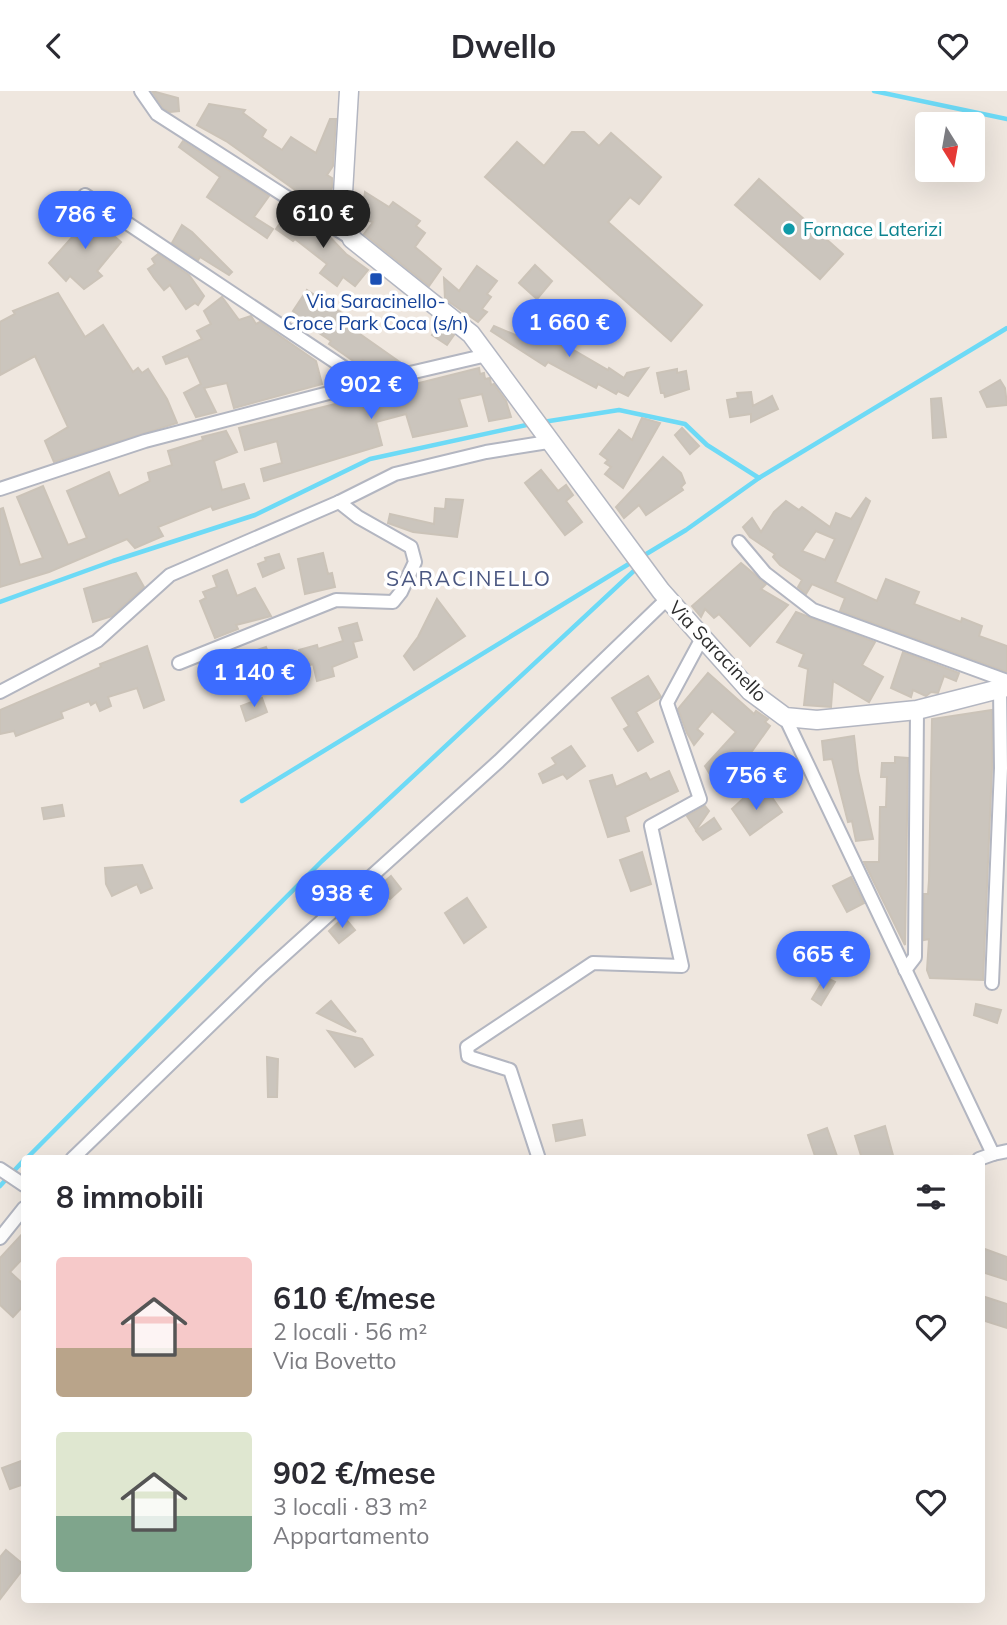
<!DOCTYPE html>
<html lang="it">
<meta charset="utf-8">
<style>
body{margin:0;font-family:Mulish,sans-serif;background:#f7f7f7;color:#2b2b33;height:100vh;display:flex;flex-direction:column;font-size:26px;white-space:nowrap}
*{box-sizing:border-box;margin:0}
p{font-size:23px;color:#7c7c81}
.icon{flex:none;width:38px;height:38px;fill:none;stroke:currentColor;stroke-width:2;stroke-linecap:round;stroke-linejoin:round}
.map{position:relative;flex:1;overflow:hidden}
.side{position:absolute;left:21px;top:1064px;width:964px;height:448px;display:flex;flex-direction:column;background:#fff;border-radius:7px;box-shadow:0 7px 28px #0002}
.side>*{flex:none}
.needle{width:46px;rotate:169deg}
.tools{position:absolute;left:915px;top:21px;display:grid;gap:14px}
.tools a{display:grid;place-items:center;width:70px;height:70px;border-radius:7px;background:#fff;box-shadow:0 7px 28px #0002;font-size:35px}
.price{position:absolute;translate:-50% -60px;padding:0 16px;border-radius:24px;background:#3c6cff;color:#fff;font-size:23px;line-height:46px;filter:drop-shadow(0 2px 4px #0008)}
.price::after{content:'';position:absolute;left:50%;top:42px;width:21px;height:16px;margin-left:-10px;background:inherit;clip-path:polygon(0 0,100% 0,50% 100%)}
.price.active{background:#222;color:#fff}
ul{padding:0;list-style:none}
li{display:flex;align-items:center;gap:21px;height:175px;padding:0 35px}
li span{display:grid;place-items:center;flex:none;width:196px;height:140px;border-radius:7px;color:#555}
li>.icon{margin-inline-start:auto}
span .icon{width:84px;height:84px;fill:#fffc;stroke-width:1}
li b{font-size:30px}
h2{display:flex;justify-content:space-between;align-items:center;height:84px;padding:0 35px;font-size:30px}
header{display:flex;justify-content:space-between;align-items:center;height:91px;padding:0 35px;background:#fff;font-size:32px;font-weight:700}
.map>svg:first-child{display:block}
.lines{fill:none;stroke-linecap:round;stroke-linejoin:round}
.stream{stroke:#6ddaf6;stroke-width:4.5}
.building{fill:#cbc5bd;stroke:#cbc3b8;stroke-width:2;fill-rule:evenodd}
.street-casing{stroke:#b3b6c1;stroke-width:16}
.secondary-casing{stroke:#b3b6c1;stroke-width:21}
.street{stroke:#fff;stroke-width:12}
.secondary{stroke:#fff;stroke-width:18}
.culture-dot{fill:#0f9aa8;stroke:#fff;stroke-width:2.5}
.transit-dot{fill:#1a4fb4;stroke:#fff;stroke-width:2.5}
.labels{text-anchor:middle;stroke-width:7;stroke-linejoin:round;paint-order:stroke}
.culture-label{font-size:19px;fill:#0d838f;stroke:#fff;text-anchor:start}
.transit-label{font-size:19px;fill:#164399;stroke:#fff}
.street-label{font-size:19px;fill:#2d2d2d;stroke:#fff}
.neighbourhood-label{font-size:21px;letter-spacing:2px;fill:#4a5781;stroke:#fff}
</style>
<header><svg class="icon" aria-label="back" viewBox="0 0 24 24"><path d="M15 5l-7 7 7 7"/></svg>Dwello<svg class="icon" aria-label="heart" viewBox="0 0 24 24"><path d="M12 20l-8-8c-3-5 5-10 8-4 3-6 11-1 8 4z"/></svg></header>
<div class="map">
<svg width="1007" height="1534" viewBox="0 0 1007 1534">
<rect width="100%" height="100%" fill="#efe7df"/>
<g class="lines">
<g class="stream">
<path d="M874,0L1007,28"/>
<path d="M543,331L619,319L685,333L707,354L759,387"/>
<path d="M643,465L686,439L759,387L1007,237"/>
<path d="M0,511L113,470L255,424L370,368L531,333"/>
<path d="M242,710L632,471"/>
<path d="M26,1068L322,770L637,477"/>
<path d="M0,1095L24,1069"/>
</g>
</g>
<g class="building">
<path d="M152,0L178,7L179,20L170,21L163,17Z"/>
<path d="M209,13L245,19L243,22L266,39L262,46L282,59L291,46L316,62L330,28H336L333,75L327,84L332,87V96L325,120L226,50L197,34Z"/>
<path d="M572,41H584L599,55L611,42L661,86L639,113L630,106L608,131L702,214L671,250L485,86L517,51L544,75Z"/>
<path d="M183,50L269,105L254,126L273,138L267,147L207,106L220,86L179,56Z"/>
<path d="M759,88L843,163L820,188L735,114Z"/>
<path d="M365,101L389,116L393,111L420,130L416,135L425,142L415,156L441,178L429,195L364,143L373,131L361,128Z"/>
<path d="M84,118L121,151L97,180L102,185L84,198L70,185L66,190L49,172L75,143L68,136Z"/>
<path d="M289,119L307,133L309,131L326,142L346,163L368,179L355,195L343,186L337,195L320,182L327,173L295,148L293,150L276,138Z"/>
<path d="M182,134L192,141L232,181L229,184L200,166L198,169L172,152Z"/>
<path d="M158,163L189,184L204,205L198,214L195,212L186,218L170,194L164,199L154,187L148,178L155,173L152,168Z"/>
<path d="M535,174L552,190L537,208L519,192Z"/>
<path d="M477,175L497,190L487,203L491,206L482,218L487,221L478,231L445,208L444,187L459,200Z"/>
<path d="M307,199L354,230L350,236L404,274L378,280L363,269L359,274L329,253L331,250L295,226L297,223L293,220Z"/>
<path d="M58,202L85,246L103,234L133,281L138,277L142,282L148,278L167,308L177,332L54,371L45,350L68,336L35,265L0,284V231L15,223L13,220Z"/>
<path d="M222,206L239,229L251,225L256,233L260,231L316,270L322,293L234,317L227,292L204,297L216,321L196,326L184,302L201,293L188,265L166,273L163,266L202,248L197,240L211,233L204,220Z"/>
<path d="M546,225L560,234L553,247L608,279L609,277L624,287L627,282L648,277L628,305L618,300L616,303L598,293L596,297L548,271L545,275L491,240L494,235L527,249Z"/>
<path d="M440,233L454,244L447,254L432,244Z"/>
<path d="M479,277L480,283L484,282L485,288L490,287L491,294L494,293L506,310L511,326L489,330L482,303L459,308L467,335L413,346L406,323L376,331L382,354L264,390L261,378L282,372L277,350L245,359L239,337Z"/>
<path d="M677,278V282L686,280L689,298L665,306L664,302H661L657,282Z"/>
<path d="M1000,289L1005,297L1007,314L987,316L980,301Z"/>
<path d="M751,301L753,315L772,305L778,318L751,331V323L730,326L727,309L738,307L737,302Z"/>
<path d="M941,307L946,346L933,347L931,308Z"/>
<path d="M642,327L660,332L623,397L605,383L611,376L605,372L608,369L600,363L619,339L632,349Z"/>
<path d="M682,337L699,355L690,363L675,344Z"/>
<path d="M226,340L237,361L214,370L222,399L244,393L249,407L213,419L211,415L158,436L163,445L135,457L127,448L49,481L0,496V418L3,417L20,474L43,467L17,406L43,395L68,454L87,447L67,400L109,381L119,405L150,390L148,382L172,374L168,360L203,349L202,346Z"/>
<path d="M663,366L681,382L685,392L681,396L683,399L646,424L639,414L624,427L616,416Z"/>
<path d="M541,379L558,400L566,394L573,404L566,410L582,431L565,444L525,392Z"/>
<path d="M866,407L870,410L835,491L877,510L886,488L919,501L914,513L961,531L962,527L982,535L979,545L1007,555V581L840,520L845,507L812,493L806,503L798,496L802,489L780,474L773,466L775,463L750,446L743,436L752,427L761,441L774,421L786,410L799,419L802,416L830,436L836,422L851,428ZM816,440L835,448L825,469L802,460Z"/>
<path d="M446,408L463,409L457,446L413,441L388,432L390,423L434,433L435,417L445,418Z"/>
<path d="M323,462L328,483L332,482L335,496L305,503L298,468Z"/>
<path d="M279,463L284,477L263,486L258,473L266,470L265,467Z"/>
<path d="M741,472L766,493L761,498L788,514L750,555L719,523L714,527L705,518L701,526L692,515Z"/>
<path d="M227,479L237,505L255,497L271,525L236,534L238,538L215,547L200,510L206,507L203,501L217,496L213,485Z"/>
<path d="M136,482L144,496L112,525L93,531L84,498Z"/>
<path d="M437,508L465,545L414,579L404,565L418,546Z"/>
<path d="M796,521L875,551L862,574L883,586L869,611L833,590L831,616L804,614L808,578L799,575L804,563L777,551Z"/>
<path d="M357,532L362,549L353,551L357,566L332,576L334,585L317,590L313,573L304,576L299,559L317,554L318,558L343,550L339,537Z"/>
<path d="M147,555L164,609L144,617L137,597L108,606L111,615L100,620L96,611L91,614L89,610L61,621L63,627L16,645L14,640L0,643V619L101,576L100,573Z"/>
<path d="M266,556L274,577L278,575L284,595L255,604L245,563Z"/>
<path d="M903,561L959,582L956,590L944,585L938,602L931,601L926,605L913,599L911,606L891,597Z"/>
<path d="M708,582L754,623L756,620L768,628L765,631L770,635L730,691L720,700L705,675L736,641L712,620L697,638L703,643L694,654L687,642L678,618Z"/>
<path d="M648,585L661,606L636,621L653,651L638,660L624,638L629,635L612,607Z"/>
<path d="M262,607L267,621L246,630L241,615Z"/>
<path d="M992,619V677L983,889L930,887L927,879L929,848L924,849V803H928L929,789L932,628Z"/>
<path d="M854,645L858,680L873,748L856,750L852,730L848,731L832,668L824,669L822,650Z"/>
<path d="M571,655L585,675L567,688L563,683L543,692L539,683L556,673L552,667Z"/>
<path d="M895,666L908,667L905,854L864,771H879L880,716H886L887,686H881L882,672H895Z"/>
<path d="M669,680L678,700L625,726L629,740L608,746L590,690L612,684L616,696L646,682L650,689Z"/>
<path d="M769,702L782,721L750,744L732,718L747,704L753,713Z"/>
<path d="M62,714L64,725L44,728L42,717Z"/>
<path d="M705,715L709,720L696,739L687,725Z"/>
<path d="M714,727L721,738L703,749L696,740Z"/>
<path d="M642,761L651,793L631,800L620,769Z"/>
<path d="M142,774L152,797L141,802L137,793L112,805L106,793L105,777Z"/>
<path d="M391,785L401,798L390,808L378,796Z"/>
<path d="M851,786L864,812L847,821L833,795Z"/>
<path d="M467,807L486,836L464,852L445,822Z"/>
<path d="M344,826L355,839L339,852L329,840Z"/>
<path d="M825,886L835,891L821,914L812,908Z"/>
<path d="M331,910L356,941L317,922Z"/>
<path d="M976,913L1001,919L997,932L974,924Z"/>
<path d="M328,940L362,948L373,964L355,976Z"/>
<path d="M267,966L278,968L277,1006H268Z"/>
<path d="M582,1029L585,1044L556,1050L553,1034Z"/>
<path d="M885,1035L894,1068H862L855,1045Z"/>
<path d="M827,1037L838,1068H816L808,1044Z"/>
<path d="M24,1141V1166L10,1181L24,1194V1214L13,1226L0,1214V1167Z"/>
<path d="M982,1157L1007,1166V1189L982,1181Z"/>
<path d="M982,1205L1007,1213V1237L982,1229Z"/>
<path d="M24,1369V1393L10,1398L2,1377Z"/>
<path d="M6,1459L24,1474V1477L0,1508V1466Z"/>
</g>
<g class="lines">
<g class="street-casing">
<g id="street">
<path d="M141,0L157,23L352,148"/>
<path d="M85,104L367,292"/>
<path d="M0,398L145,350L367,292L487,264"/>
<path d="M739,451L765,482L813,519L1007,590"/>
<path d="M179,572L336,509L393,511L401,501L415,471L411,456L358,426L339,411"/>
<path d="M0,601L97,550L170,484L339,411L395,383L486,361L548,351"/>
<path d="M785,626L993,1063L979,1068"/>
<path d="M905,879L915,866L917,619"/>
<path d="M992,892L1001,677L1000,598"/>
<path d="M993,1063L1007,1060"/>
<path d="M72,1068L262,884L499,670L667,508"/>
<path d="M539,1068L510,979L472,967L468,965L467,956L593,872L682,875L651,735L700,708L667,612L702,547"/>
<path d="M0,1078L24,1094"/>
<path d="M0,1147L24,1117"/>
</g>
</g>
<g class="secondary-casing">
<path id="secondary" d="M349,0L342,119L352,148L471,243L661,500L750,600L785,626L817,629L917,619L1007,596"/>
</g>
<use href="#street" class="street"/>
<use href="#secondary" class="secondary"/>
</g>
<circle class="culture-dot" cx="789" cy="138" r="7"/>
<rect class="transit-dot" x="369" y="181" width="14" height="14" rx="3.5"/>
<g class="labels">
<g class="culture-label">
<text x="803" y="145">Fornace Laterizi</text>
</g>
<g class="transit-label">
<text x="376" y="217">Via Saracinello-<tspan x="376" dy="22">Croce Park Coca (s/n)</tspan></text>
</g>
<g class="street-label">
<text transform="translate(718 560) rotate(46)" y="7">Via Saracinello</text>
</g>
<g class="neighbourhood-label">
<text x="469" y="495">SARACINELLO</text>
</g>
</g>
</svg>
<div class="tools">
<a><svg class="needle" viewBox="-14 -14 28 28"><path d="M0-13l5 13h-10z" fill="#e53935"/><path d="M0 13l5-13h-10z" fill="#7c7c81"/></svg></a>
</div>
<b class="price active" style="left:323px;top:159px">610 €</b>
<b class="price" style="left:85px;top:160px">786 €</b>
<b class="price" style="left:569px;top:268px">1 660 €</b>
<b class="price" style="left:371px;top:330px">902 €</b>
<b class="price" style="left:254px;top:618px">1 140 €</b>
<b class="price" style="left:756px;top:721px">756 €</b>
<b class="price" style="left:342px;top:839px">938 €</b>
<b class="price" style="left:823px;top:900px">665 €</b>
<section class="side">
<h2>8 immobili<svg class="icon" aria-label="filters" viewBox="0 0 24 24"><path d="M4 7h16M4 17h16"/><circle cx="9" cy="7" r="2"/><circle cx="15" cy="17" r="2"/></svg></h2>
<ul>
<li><span style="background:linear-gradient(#f6c9c9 65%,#b9a48a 0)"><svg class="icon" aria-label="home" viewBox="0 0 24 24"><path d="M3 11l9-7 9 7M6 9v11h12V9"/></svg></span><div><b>610 €/mese</b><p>2 locali · 56 m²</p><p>Via Bovetto</p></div><svg class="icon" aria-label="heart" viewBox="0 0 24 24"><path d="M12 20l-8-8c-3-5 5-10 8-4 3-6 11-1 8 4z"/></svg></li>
<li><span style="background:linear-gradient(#dfe7d0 60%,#7fa58c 0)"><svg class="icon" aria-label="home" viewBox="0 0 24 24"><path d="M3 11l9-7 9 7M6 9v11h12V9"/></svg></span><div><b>902 €/mese</b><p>3 locali · 83 m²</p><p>Appartamento</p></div><svg class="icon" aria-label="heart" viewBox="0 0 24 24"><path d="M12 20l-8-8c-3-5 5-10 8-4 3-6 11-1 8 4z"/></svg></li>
</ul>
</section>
</div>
